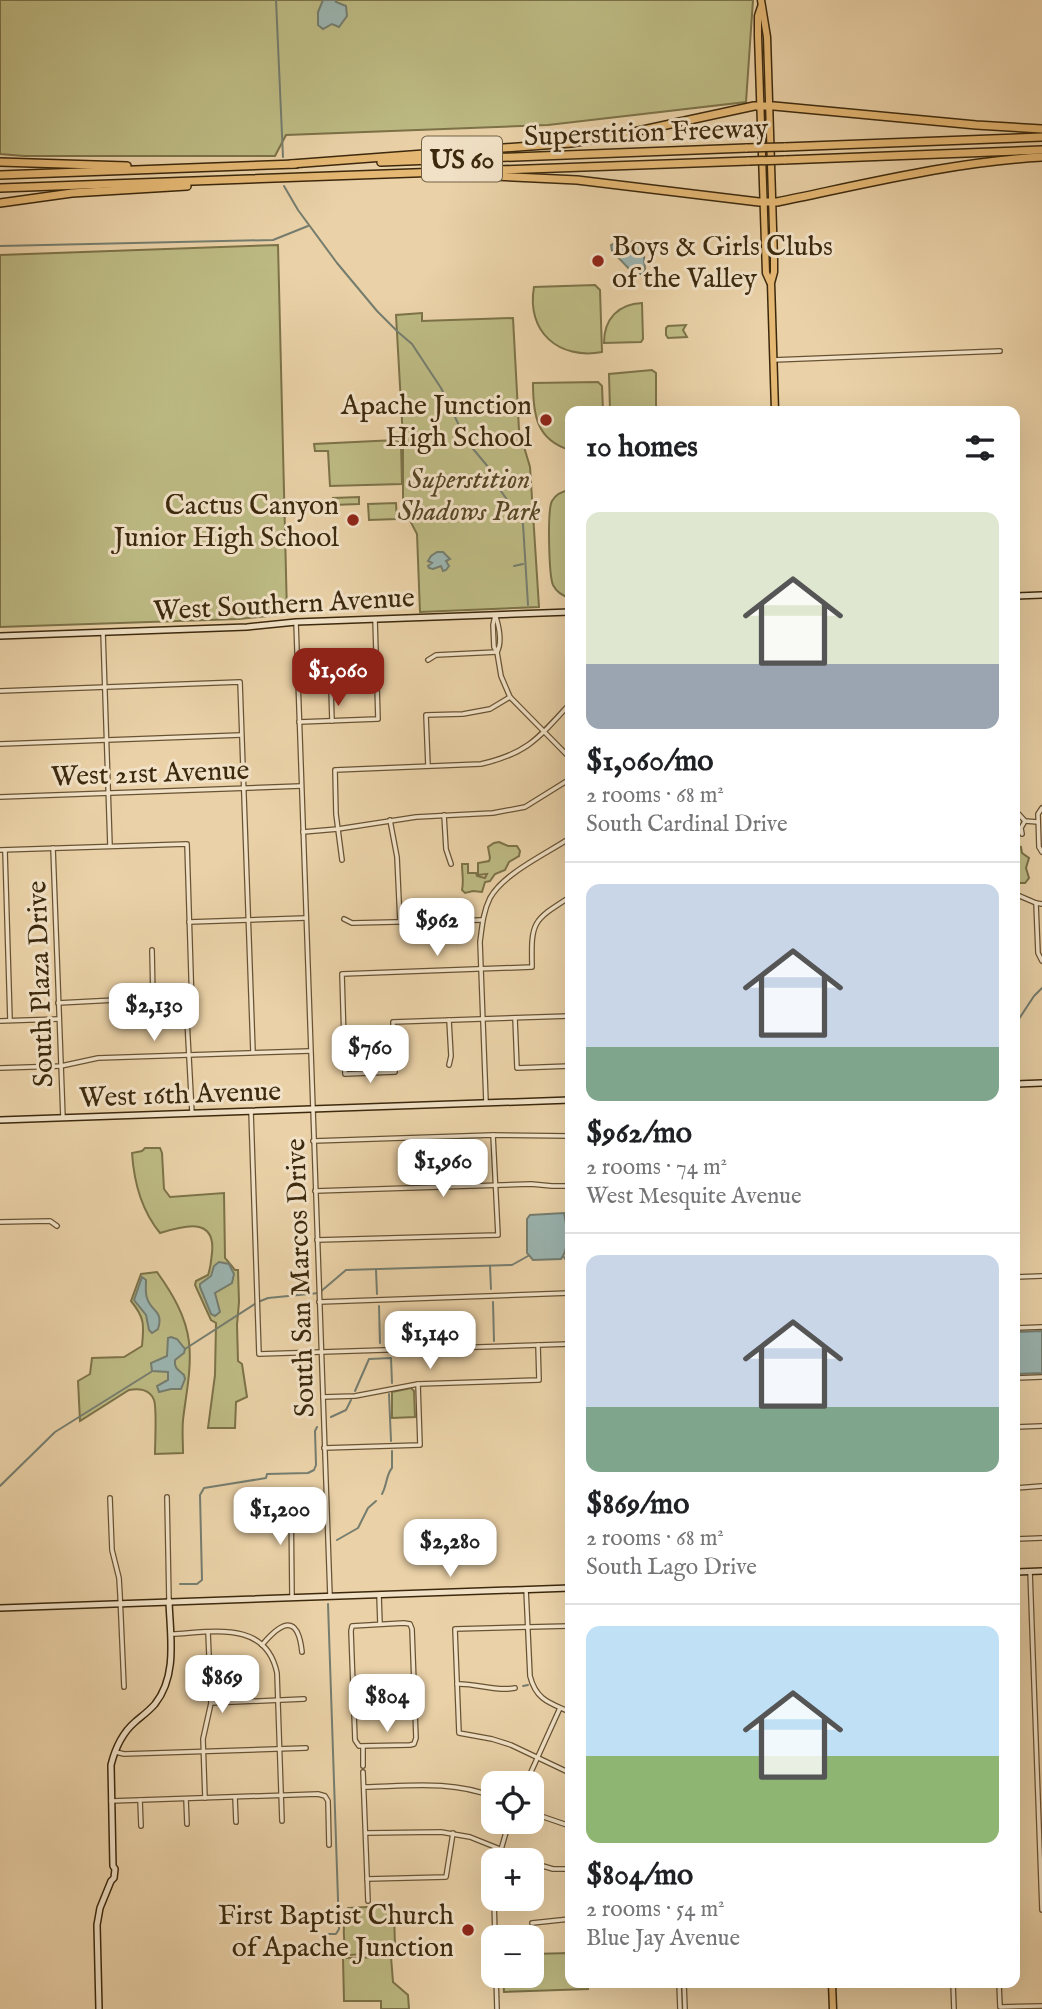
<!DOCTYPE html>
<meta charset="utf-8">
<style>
body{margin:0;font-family:"IM FELL English",serif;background:#f2f2f2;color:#202124;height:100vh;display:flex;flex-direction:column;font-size:26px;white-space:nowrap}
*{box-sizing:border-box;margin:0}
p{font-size:23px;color:#757577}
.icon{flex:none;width:38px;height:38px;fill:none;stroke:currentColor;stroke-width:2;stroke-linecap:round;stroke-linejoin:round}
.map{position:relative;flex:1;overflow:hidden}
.panel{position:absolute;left:565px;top:406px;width:455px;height:1582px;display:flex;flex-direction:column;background:#fff;border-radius:14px;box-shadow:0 7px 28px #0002}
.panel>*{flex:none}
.tools{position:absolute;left:481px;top:1771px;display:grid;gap:14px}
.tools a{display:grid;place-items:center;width:63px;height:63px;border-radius:14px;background:#fff;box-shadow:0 7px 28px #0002;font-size:35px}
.price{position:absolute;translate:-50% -60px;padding:0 16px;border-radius:14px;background:#fff;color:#222;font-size:23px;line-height:46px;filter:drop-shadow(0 2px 4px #0008)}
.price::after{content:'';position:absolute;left:50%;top:42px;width:21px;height:16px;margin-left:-10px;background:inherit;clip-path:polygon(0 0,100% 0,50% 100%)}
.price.selected{background:#8f2418;color:#fff}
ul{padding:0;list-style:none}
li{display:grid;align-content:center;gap:14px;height:371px;padding:0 21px}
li+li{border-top:2px solid #e0e0e0}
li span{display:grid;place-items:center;height:217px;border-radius:14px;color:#555}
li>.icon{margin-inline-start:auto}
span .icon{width:126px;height:126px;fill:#fffc;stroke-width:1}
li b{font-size:30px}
h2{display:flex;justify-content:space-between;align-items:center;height:84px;padding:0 21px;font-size:30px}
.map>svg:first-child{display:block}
.green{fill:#bdba83;stroke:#7c7248;stroke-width:2}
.water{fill:#9bb5b1;stroke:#757d6f;stroke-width:2}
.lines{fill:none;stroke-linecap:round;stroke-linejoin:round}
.stream{stroke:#757d6f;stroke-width:2}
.street-casing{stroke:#685334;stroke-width:6}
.secondary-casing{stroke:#3c290d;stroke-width:8}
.primary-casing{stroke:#3c290d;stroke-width:9}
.highway-casing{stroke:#3c290d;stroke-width:10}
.street{stroke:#f1e1c6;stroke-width:3.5}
.secondary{stroke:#f1e1c6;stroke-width:5}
.primary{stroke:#e5b874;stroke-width:6}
.highway{stroke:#e5b874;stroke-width:7}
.highway-bridge-casing{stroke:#3c290d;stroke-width:10;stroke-linecap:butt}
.highway-bridge{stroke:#e5b874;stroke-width:7}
.poi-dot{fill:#8f2418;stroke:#f1e1c6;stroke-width:2.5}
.labels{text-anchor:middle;stroke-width:6;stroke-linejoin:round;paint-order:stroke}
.shield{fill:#f1e1c6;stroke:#726044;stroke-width:2}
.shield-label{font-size:26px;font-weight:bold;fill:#3c290d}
.street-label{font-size:28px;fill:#3c290d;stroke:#f1e1c6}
.poi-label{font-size:28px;fill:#3c290d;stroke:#f1e1c6;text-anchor:end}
.park-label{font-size:28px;font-style:italic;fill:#564625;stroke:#f1e1c6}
</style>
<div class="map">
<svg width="1042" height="2009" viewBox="0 0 1042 2009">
<rect width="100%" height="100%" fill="#ead1a7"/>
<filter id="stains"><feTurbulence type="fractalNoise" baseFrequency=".00286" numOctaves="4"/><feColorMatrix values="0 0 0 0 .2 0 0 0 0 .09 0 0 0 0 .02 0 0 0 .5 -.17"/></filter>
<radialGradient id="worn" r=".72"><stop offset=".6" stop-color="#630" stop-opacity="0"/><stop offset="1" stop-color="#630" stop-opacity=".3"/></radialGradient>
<g class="green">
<path d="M0,0H753L746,102L548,125L286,135L275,156H24L0,154Z"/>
<path d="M278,245L287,614L239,619L0,627V255Z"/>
<path d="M595,285L600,290L602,352C559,360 526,332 534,287Z"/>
<path d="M642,303L643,339L641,342L604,343C604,319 618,304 642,303Z"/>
<path d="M422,313V321L513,318L519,430L530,467L539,607L420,612L417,534L403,507V439L396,315Z"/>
<path d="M686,325L683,330L687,337L668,338L666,335V328L668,326Z"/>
<path d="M652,370L656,373V411H610L609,374Z"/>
<path d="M598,382L602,386L603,411H570V450C536,440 533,414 533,383Z"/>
<path d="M396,440L401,444L402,484L330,486L328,451H315L314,444Z"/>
<path d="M570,490V598C563,596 557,593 553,585C549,576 547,510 552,501C556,494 563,491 570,490Z"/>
<path d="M359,497V504L333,505V498Z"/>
<path d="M396,503L397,519L369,520L368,504Z"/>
<path d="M499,842L508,846H517L520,851L519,856L509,862L505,870L495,874L490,881L485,882L482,892L473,891L465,893L462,890C464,881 462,874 462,864H468V873H476L477,876L485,878L487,874L478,875V863L489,861L490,858L488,847L494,843Z"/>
<path d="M1015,845L1021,847L1022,853L1029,858L1026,868L1029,878L1025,883H1018V880L1015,879Z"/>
<path d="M145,1148H160L162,1153L164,1189L170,1197L224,1193L225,1258L235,1270H238L239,1302L237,1325L238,1361L242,1364L247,1397L236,1402L235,1428H208L215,1375L216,1323L211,1320L195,1285L196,1281L208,1275C211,1267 211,1260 212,1253C216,1216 183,1226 160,1233C141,1210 134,1183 132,1153L142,1151Z"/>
<path d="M157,1272C172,1293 186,1316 189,1342C192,1368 186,1394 183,1420C182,1431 183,1442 183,1453L155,1454C155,1443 157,1408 154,1400C150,1389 138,1388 129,1390L80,1421L78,1381L90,1374L92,1358L124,1357L142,1346C144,1325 145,1318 131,1301L141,1274Z"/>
<path d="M411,1388L414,1391L415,1417L392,1418V1392Z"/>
<path d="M387,1906L394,1913L395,1946L386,1952L350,1955C341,1944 343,1920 348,1908Z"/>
<path d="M570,1953V1983H587L588,1989L504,1992L503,1976H532V1954Z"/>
<path d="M391,1957L393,1982L408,1995L409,2009H381V2001H344L343,1958Z"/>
</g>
<g class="water">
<path d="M323,0H335L336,2L346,6L347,16L339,27L332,24L323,29L318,25V12Z"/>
<path d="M641,241L643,243L645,269L643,274H634L612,251L611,245L615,243Z"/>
<path d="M437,552H443L450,559L446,561L449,566L446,570L443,571L441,566L433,569L429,568L428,566L432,563L428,561L431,556Z"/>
<path d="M564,1213C567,1227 570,1248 561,1259L533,1260L527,1253V1219L530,1215Z"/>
<path d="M219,1262L229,1264L234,1274L232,1283L215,1293L220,1312L215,1316L211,1314L200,1287V1284L211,1276L214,1266Z"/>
<path d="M142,1277L146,1280C146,1286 145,1292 147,1298C151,1312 164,1310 158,1329L152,1333L149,1330L146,1315L134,1300Z"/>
<path d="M1042,1331V1373L1015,1374V1332Z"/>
<path d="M171,1337L177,1339L185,1349L184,1353L175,1360C174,1369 179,1370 184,1375L185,1379L181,1389H171L159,1392L157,1386L168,1380V1372L152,1371L151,1363L167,1356L168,1338Z"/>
</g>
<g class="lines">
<g class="stream">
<path d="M276,0L283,157"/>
<path d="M284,186L298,210L337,263L377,311L398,332L412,344L441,388L466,440"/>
<path d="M0,246L273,240L308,226"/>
<path d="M434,420L444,399"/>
<path d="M469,444L489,468L495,483L519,516L523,524L528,605"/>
<path d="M514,566L523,564"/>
<path d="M1015,1025L1034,996L1042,988"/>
<path d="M564,1257L567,1262V1286"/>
<path d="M490,1266L491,1289"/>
<path d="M376,1270L377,1294"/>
<path d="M493,1302L494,1341"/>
<path d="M379,1306L380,1343"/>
<path d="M185,1349L258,1302L268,1298L319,1293L346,1270L512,1265L528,1256"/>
<path d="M355,1391L369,1359L391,1358L392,1383"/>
<path d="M389,1394L391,1441"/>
<path d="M331,1417L346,1410L351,1400"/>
<path d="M0,1486L55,1432L151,1372"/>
<path d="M382,1494C387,1485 386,1475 392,1468V1451"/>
<path d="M337,1540L358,1528L368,1508L376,1501"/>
<path d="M180,1584H197L202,1580L200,1495L204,1488L266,1478L267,1474L308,1473L314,1470L316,1465L315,1431L317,1427"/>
<path d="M523,1686L528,1685"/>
<path d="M323,1934H336L339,1929L328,1604"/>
<path d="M569,1952L570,1951"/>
</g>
<g class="street-casing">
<g id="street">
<path d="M773,360L1000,351"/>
<path d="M495,615L493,625L494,647L497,652L501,676L510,697L570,758"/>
<path d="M496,617C499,627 502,643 497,652"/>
<path d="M296,622L330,1596"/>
<path d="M103,632L110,846"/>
<path d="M330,656L332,721"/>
<path d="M428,660L436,655L497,652"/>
<path d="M0,691L240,682L253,1052"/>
<path d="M299,722L378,719L375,619"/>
<path d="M0,744L241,735"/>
<path d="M428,766L426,715L463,714L490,709L510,697"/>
<path d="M1015,771V808"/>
<path d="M0,797L301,786"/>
<path d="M1042,808L1038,814L1039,847L1042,852"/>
<path d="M1015,810L1025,821L1038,822"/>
<path d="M444,815L446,849L451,864"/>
<path d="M390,820L397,857L400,922"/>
<path d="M303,832L338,829L416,817L493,813L525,807L570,779"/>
<path d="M1022,834L1021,828L1025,821"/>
<path d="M53,848L63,1118"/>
<path d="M0,850L187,844L192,1007L187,1020L192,1113"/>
<path d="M5,851L10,1020"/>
<path d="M342,860L336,814L335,770L481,764C525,754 537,740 566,708"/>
<path d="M1015,894L1036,903L1042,904"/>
<path d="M570,897C532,921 531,922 532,967L342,974L345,1074L395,1072L393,1022L570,1016"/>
<path d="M1036,903L1038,953L1042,961"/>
<path d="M344,919L352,923L482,920"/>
<path d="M189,922L306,918"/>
<path d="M152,950L153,998"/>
<path d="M58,1003L192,996"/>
<path d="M515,1018L517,1068L570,1066"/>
<path d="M0,1021L59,1019"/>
<path d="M449,1065L451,1056L449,1020"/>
<path d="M0,1068L61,1066L98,1058L310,1051"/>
<path d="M486,1102L480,942C482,927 483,912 490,898C504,873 546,854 570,838"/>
<path d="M251,1111L259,1354L570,1344"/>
<path d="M313,1141L493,1135L570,1136"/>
<path d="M315,1191L531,1184L552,1186H570"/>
<path d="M0,1222L50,1221L57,1226"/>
<path d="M317,1240L498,1235L493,1135"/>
<path d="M1015,1277L1042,1276"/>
<path d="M319,1302L570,1293"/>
<path d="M1015,1328L1042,1327"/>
<path d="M1015,1378L1042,1377"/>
<path d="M323,1397L355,1396L418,1384L539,1380L538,1345"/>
<path d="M1015,1427L1042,1426"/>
<path d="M324,1448L420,1445L418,1384"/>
<path d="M1015,1488L1042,1486"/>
<path d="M167,1497L169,1601"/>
<path d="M110,1498L112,1550L119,1578L120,1595L124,1687"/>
<path d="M1015,1539L1042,1538"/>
<path d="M1030,1571L1042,1910"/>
<path d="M526,1589L530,1676C536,1700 550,1703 570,1712"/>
<path d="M379,1595L380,1624"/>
<path d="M292,1597L291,1496L326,1495"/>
<path d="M404,1623L410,1624L412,1629L416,1738L414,1744L410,1745L359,1746L355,1740L351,1631L352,1626Z"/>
<path d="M570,1626L455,1629L459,1733L492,1739L511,1745L570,1773"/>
<path d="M172,1634C213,1632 266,1620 277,1673L282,1821"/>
<path d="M262,1645C282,1621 298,1614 302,1652"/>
<path d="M353,1679L414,1677"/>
<path d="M457,1684C476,1683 496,1692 515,1688"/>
<path d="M211,1703L304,1699"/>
<path d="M354,1713L415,1711"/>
<path d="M363,1747V1766"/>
<path d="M116,1752L124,1754L306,1748"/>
<path d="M363,1772L368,1901"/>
<path d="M526,1783L560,1708"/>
<path d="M364,1787C408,1786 452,1780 494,1797"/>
<path d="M235,1797L236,1822"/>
<path d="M205,1798L203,1739L211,1703L208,1632"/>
<path d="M186,1799L187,1824"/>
<path d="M140,1800L141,1826"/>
<path d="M111,1801L318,1794L325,1796L328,1801L329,1845"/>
<path d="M532,1813L570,1826"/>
<path d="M366,1833L441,1832L470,1837L500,1849"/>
<path d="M498,1860L509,1822"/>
<path d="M536,1864L553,1869H570"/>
<path d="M367,1879L446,1877L453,1833"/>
<path d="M494,1899L495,1937"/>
<path d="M532,1923L570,1919"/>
<path d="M496,1976L497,2009"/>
<path d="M679,1983L680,2009"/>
<path d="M684,1983L685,2009"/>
<path d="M953,1983L954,2009"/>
<path d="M999,1983L1000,2007L1042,2006"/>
</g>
</g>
<g class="secondary-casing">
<g id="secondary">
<path d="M1015,596L1042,595"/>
<path d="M0,636L247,627L296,622L570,612"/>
<path d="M1015,1084L1042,1083"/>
<path d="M0,1120L570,1100"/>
<path d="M1015,1572L1042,1571"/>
<path d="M0,1608L570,1588"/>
<path d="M99,2009L97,1925L100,1908L111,1881L114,1878L115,1869L113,1866L111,1765C115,1749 121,1734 135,1722C142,1716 149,1711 155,1704C178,1675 170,1635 169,1601"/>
</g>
</g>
<g class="primary-casing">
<g id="primary">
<path d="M761,0L767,37L774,260V272L771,283L775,411"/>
<path d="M761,7L758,16V36L766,273L770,282"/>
<path d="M832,1983L833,2009"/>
</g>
</g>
<g class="highway-casing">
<g id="highway">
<path d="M784,147L1042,137"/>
<path d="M784,160L1042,150"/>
<path d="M0,162L127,166"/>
<path d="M381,162L747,148"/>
<path d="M291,164L571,143L629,133L754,106H774L976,125L1042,129"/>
<path d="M0,175L296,164"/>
<path d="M473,175L577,180L759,202H777C865,184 952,162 1042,157"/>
<path d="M0,188L749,161"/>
<path d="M0,203L72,193L187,186"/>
</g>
</g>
<use href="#street" class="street"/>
<use href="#secondary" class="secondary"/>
<use href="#primary" class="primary"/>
<use href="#highway" class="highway"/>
<g class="highway-bridge-casing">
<g id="highway-bridge">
<path d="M747,148L784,147"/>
<path d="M749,161L784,160"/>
</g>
</g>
<use href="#highway-bridge" class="highway-bridge"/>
</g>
<g class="poi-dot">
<circle cx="598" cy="261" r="7"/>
<circle cx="546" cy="420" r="7"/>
<circle cx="353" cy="520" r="7"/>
<circle cx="468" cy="1930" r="7"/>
</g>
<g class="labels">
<rect class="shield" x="422" y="136.5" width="80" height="45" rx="5"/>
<g class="shield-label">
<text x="462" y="168">US 60</text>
</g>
<g class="street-label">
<text transform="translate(646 131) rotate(-2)" y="10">Superstition Freeway</text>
<text transform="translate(284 603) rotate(-3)" y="10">West Southern Avenue</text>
<text transform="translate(150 772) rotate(-2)" y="10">West 21st Avenue</text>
<text transform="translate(39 984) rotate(-92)" y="10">South Plaza Drive</text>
<text transform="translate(180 1093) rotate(-2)" y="10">West 16th Avenue</text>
<text transform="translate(299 1278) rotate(-92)" y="10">South San Marcos Drive</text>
</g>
<g class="poi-label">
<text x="612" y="255" text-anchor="start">Boys &amp; Girls Clubs<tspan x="612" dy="32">of the Valley</tspan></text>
<text x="532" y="414">Apache Junction<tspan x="532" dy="32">High School</tspan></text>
<text x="339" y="514">Cactus Canyon<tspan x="339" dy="32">Junior High School</tspan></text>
<text x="454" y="1924">First Baptist Church<tspan x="454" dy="32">of Apache Junction</tspan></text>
</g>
<g class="park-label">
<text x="469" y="488">Superstition<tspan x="469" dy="32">Shadows Park</tspan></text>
</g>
</g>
<rect width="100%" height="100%" filter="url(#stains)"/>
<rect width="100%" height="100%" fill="url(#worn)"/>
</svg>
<div class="tools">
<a><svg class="icon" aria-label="locate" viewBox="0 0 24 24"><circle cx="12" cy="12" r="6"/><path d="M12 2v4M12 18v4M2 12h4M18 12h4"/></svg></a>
<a>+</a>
<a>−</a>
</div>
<b class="price selected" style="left:338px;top:708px">$1,060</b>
<b class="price" style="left:437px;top:958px">$962</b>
<b class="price" style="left:154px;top:1043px">$2,130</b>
<b class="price" style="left:370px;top:1085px">$760</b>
<b class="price" style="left:443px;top:1199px">$1,960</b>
<b class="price" style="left:430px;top:1371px">$1,140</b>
<b class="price" style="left:280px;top:1547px">$1,200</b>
<b class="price" style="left:450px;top:1579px">$2,280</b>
<b class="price" style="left:222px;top:1715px">$869</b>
<b class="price" style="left:387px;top:1734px">$804</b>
<section class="panel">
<h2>10 homes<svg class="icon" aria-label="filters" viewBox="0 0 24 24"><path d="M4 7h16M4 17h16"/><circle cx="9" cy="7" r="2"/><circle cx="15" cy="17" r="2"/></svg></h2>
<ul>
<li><span style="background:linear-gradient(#dfe7d0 70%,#9aa5b1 0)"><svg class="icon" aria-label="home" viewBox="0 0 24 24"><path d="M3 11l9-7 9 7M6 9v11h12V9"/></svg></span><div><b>$1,060/mo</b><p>2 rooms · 68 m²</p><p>South Cardinal Drive</p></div></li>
<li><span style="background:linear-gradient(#c9d6e8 75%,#7fa58c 0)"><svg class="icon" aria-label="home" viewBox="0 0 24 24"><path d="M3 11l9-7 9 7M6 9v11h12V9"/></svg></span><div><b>$962/mo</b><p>2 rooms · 74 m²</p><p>West Mesquite Avenue</p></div></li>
<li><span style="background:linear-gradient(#c9d6e8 70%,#7fa58c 0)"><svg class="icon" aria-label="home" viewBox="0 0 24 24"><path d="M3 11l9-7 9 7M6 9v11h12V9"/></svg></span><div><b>$869/mo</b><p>2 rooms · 68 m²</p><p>South Lago Drive</p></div></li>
<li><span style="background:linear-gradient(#bfe0f5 60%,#8fb573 0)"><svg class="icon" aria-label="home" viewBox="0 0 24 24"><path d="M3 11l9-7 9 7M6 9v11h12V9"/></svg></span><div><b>$804/mo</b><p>2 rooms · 54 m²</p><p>Blue Jay Avenue</p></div></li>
</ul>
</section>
</div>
